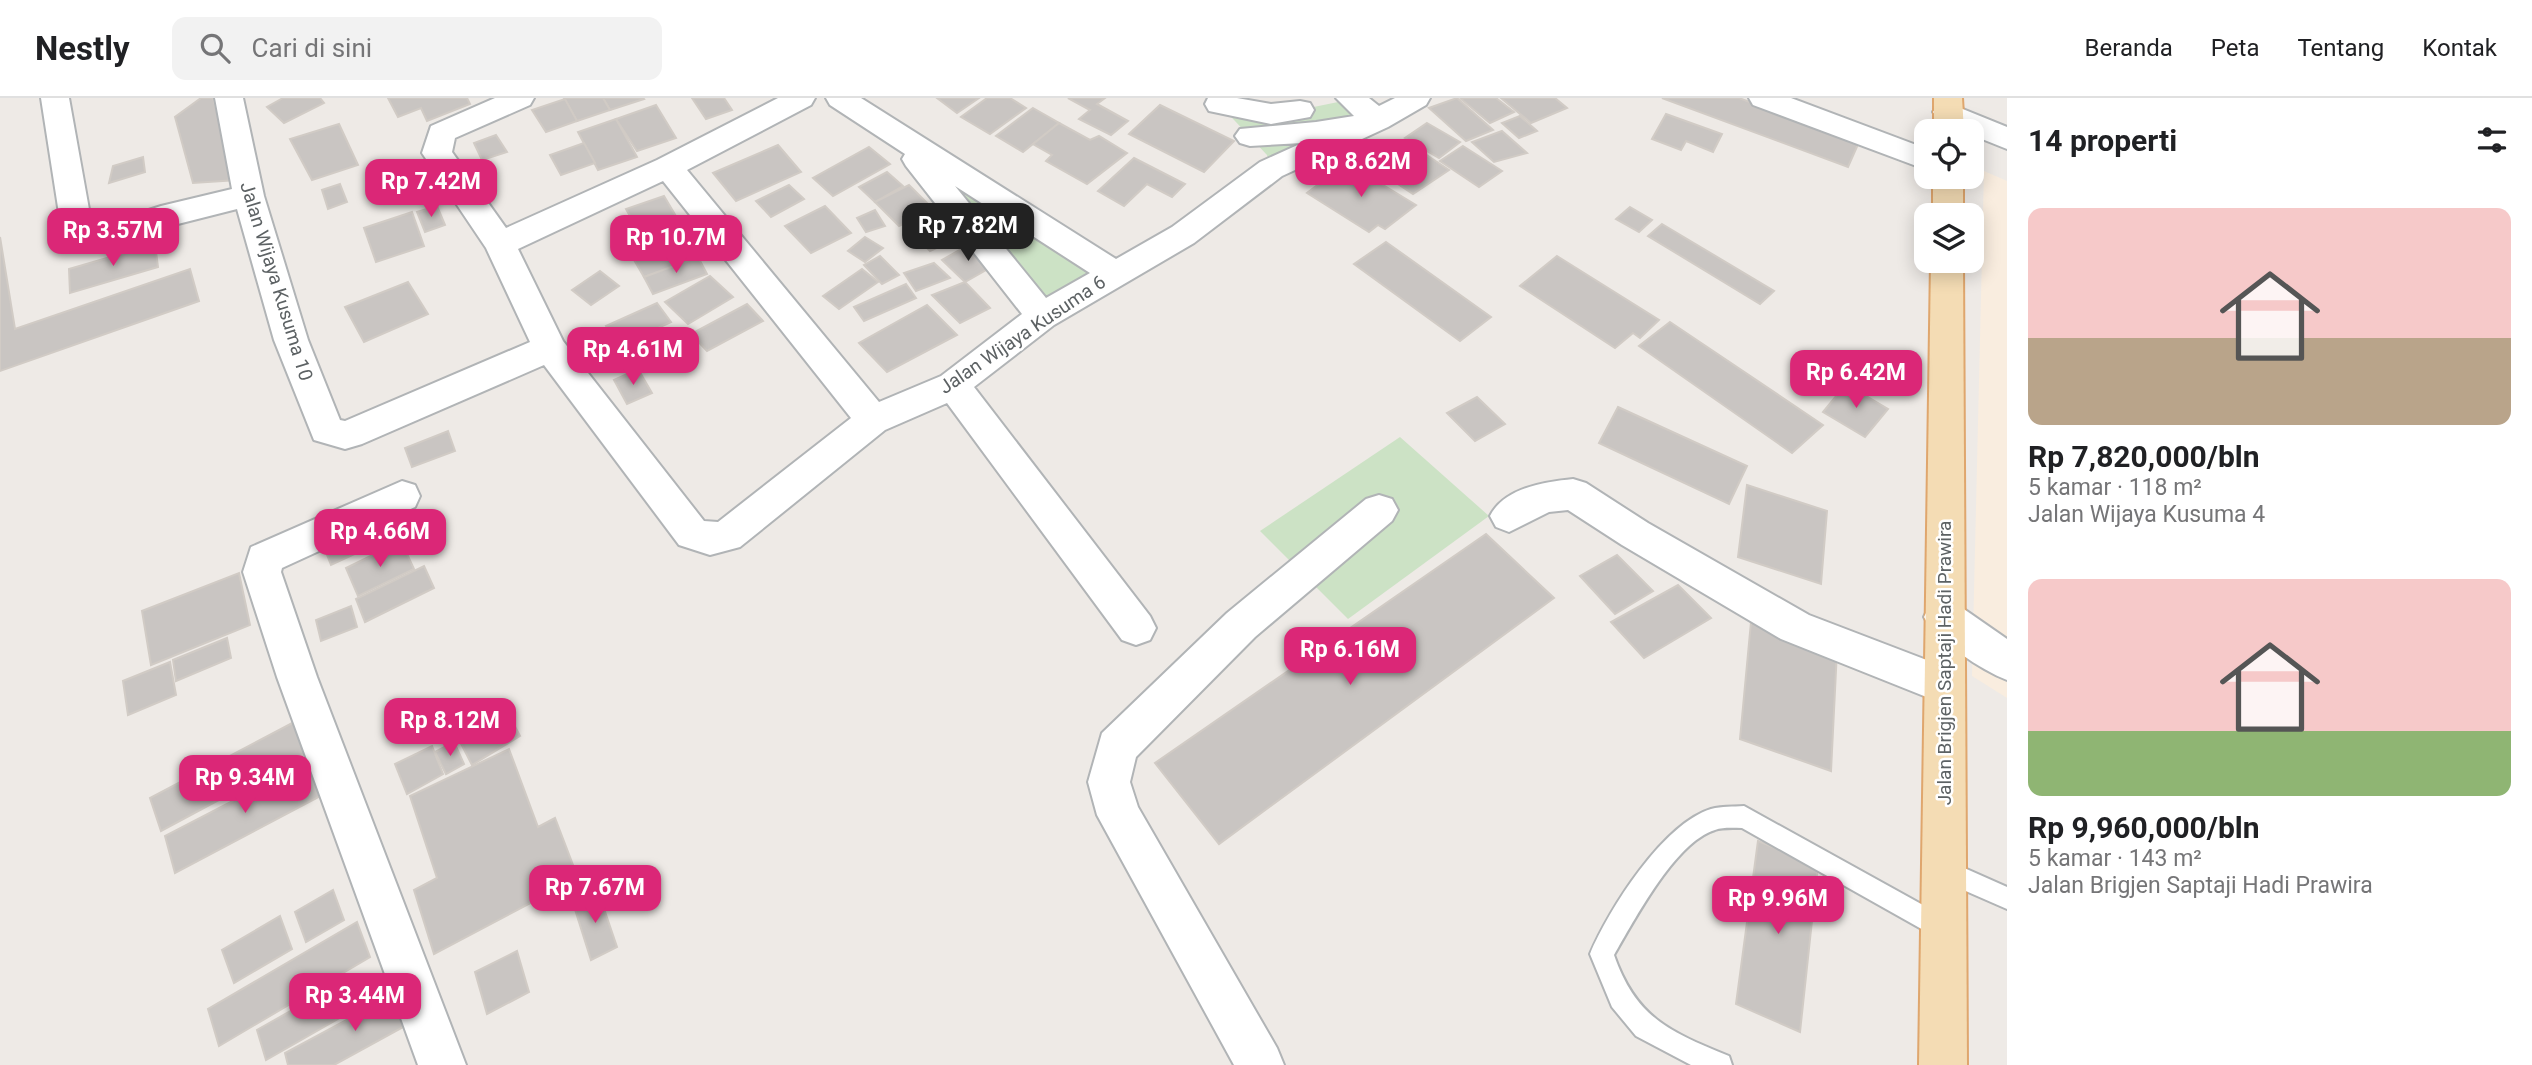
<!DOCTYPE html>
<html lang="id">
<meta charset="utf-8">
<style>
body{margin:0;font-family:Roboto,sans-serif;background:#f2f2f2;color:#202124;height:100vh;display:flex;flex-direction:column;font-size:26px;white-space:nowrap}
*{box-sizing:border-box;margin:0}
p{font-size:23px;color:#757577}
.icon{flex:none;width:38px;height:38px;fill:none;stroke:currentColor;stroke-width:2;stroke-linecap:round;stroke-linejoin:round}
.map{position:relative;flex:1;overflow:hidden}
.details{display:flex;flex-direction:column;background:#fff;width:525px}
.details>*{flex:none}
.controls{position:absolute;left:1914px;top:21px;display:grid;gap:14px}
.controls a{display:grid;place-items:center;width:70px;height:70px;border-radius:14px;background:#fff;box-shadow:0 4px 18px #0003;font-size:35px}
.price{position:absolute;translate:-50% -60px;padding:0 16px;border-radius:14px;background:#db2777;color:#fff;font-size:23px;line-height:46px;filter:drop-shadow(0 2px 4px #0008)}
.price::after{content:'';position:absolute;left:50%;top:42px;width:21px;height:16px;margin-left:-10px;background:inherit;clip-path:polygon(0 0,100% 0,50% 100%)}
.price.on{background:#222;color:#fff}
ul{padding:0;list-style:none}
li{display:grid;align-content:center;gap:14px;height:371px;padding:0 21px}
li span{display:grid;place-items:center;height:217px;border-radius:14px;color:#555}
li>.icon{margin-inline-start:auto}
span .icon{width:126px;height:126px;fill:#fffc;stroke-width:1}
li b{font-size:30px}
h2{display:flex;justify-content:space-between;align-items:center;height:84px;padding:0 21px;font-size:30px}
header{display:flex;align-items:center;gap:42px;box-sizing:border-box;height:98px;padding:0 35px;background:#fff;border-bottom:2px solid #e0e0e0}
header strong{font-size:33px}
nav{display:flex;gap:38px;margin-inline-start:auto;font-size:24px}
.search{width:490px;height:63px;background:#f2f2f2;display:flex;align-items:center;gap:18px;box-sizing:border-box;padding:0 24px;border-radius:14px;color:#757577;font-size:26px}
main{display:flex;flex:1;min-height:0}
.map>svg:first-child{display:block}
.commercial{fill:#f9eddf}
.green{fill:#cce2c5}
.building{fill:#c9c5c2;stroke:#d1cbc5;stroke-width:2}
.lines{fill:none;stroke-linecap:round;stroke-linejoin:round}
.service-casing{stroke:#b1b4b6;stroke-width:4}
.minor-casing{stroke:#b1b4b6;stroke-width:4}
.primary-casing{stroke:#dfa66d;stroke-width:4}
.service{fill:#fff;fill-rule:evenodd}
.minor{fill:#fff;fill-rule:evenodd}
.primary{fill:#f4dcb4;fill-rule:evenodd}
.labels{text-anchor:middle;stroke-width:5;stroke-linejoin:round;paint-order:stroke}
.street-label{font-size:19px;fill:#5d6264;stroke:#fff}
</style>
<header>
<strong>Nestly</strong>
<div class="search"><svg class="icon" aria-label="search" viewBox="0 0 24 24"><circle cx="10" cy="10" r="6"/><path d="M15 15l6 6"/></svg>Cari di sini</div>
<nav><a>Beranda</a><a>Peta</a><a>Tentang</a><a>Kontak</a></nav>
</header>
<main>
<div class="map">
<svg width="2007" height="967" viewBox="0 0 2007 967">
<rect width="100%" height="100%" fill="#eeeae6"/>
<path class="commercial" d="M1984,73L2007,83V600L1972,578Z"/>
<g class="green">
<path d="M1343,3L1378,22L1271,71L1267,57L1219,6L1299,12Z"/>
<path d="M898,35L1114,175L1042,218Z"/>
<path d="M1400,339L1489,418L1348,521L1260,433Z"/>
</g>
<g class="building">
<path d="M201,0H213L237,82L193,85L175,19Z"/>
<path d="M283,0H320L324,5L284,25L267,9Z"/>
<path d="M388,0H467L470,6L427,23L421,10L398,19Z"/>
<path d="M603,0H643L644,1L610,12Z"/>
<path d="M603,0L610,12L577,23L564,0Z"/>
<path d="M692,0H724L732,12L706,21Z"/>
<path d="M937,0H979L957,15Z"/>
<path d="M987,0H1010L1026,10L990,36L961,19Z"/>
<path d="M1068,0H1105L1097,6L1128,23L1111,37L1079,21L1090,12Z"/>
<path d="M1457,0L1493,32L1466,43L1429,10Z"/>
<path d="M1464,0H1496L1514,14L1490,25L1461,1Z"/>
<path d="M1501,0H1555L1567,10L1531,25Z"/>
<path d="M1662,0H1739L1859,44L1848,69Z"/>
<path d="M565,1L577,23L546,34L532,12Z"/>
<path d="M656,7L676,40L637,53L616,21Z"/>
<path d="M1160,7L1234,43L1204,74L1129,36Z"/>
<path d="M1033,10L1059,25L1023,54L996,38Z"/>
<path d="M1666,16L1722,36L1713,54L1686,43L1681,52L1652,41Z"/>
<path d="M1520,18L1537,33L1519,40L1502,25Z"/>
<path d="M616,21L637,59L598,72L578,34Z"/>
<path d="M1059,25L1090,42L1099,38L1127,55L1087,86L1046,63L1052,57L1033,46Z"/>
<path d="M1427,25L1460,44L1439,60L1405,40Z"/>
<path d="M339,26L358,67L312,82L290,41Z"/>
<path d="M1502,33L1527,55L1494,64L1472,44Z"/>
<path d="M496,37L507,54L482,62L474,45Z"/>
<path d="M1404,42L1449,72L1413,96L1368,66Z"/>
<path d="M584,45L595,65L561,77L550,57Z"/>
<path d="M778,47L801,74L736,103L713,75Z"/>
<path d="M1463,48L1502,73L1479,89L1440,63Z"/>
<path d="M869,49L890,66L833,98L813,80Z"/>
<path d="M143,59L145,74L109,85L113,68Z"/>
<path d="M1134,60L1185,86L1172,99L1147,86L1124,108L1098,93Z"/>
<path d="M1347,65L1416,107L1385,131L1378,127L1369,134L1307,95Z"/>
<path d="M887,74L903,88L875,104L859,89Z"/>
<path d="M340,86L347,104L328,111L322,92Z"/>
<path d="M789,87L804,101L771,119L756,103Z"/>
<path d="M909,87L933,111L899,128L875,104Z"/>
<path d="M664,98L683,130L645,144L626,111Z"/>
<path d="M437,108L445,127L425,134L417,114Z"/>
<path d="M825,108L851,135L811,155L785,128Z"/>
<path d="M1630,109L1652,122L1639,134L1616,121Z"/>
<path d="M875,112L885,128L866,134L857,120Z"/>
<path d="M940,113L963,138L930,153L906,128Z"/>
<path d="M412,114L424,148L376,164L364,130Z"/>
<path d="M1662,126L1774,193L1760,206L1648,138Z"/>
<path d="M0,139L15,231L190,171L199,203L0,273Z"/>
<path d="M865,139L883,150L865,164L848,153Z"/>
<path d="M661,144L675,168L644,179L630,155Z"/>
<path d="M1386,144L1491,219L1460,243L1354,166Z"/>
<path d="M155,146L158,169L70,195L69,171Z"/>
<path d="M970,146L993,168L965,184L942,162Z"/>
<path d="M880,158L899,177L882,186L864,167Z"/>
<path d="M1557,158L1659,222L1640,240L1633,235L1615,250L1520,188Z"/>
<path d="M698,159L707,176L653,196L644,179Z"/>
<path d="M934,165L950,180L916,193L904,175Z"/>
<path d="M862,171L878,184L839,211L823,198Z"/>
<path d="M600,173L619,188L591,207L572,192Z"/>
<path d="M710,178L733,199L688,226L665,204Z"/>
<path d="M408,184L428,216L364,244L345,209Z"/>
<path d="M965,184L990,210L960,225L932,197Z"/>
<path d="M906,186L916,200L864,223L854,209Z"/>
<path d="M657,205L671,224L619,248L606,228Z"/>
<path d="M747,206L763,223L707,253L691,236Z"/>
<path d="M927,207L957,237L887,274L859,245Z"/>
<path d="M1670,224L1823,327L1792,355L1639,248Z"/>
<path d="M638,271L652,295L627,306L614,282Z"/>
<path d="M1846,286L1888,311L1865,339L1823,314Z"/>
<path d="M1477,299L1505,326L1475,343L1447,315Z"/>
<path d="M1618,309L1747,368L1729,406L1599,345Z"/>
<path d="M448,333L455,353L412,369L405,350Z"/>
<path d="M1747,387L1827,413L1821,486L1738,459Z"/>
<path d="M390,412L399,432L369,447L360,427Z"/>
<path d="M350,431L359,454L331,467L322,444Z"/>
<path d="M1486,436L1554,500L1219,746L1155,665Z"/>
<path d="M401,443L414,471L358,498L346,470Z"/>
<path d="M1617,457L1653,493L1615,516L1580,478Z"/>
<path d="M424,468L434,490L365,524L356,501Z"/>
<path d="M239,475L250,527L151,567L142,513Z"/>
<path d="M1678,487L1711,520L1644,560L1611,524Z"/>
<path d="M351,508L357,529L321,543L316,522Z"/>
<path d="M1751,524L1837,552L1831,673L1740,641Z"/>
<path d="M227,540L231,560L176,583L173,562Z"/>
<path d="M170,564L176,597L128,617L123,583Z"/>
<path d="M503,606L520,638L472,667L455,634Z"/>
<path d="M298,622L310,653L161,733L150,700Z"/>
<path d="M454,644L464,666L446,676L435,654Z"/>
<path d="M432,648L443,676L407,696L395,666Z"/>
<path d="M509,651L538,729L555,720L578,780L434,856L414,792L437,780L410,698Z"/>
<path d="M316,660L328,694L175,775L165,738Z"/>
<path d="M1758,743L1818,767L1800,934L1736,906Z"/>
<path d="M333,792L344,822L306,844L295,814Z"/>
<path d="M598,793L617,849L591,862L573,805Z"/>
<path d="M280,818L292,851L234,885L222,852Z"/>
<path d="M357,824L370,859L219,948L208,911Z"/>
<path d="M517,853L529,894L487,916L475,874Z"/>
<path d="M347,881L357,910L266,962L257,932Z"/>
<path d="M406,890L416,922L334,967H288L285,955Z"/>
</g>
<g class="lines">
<g class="service-casing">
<g id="service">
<path d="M1744,708L1950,822L1953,830L1950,838L1942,841L1934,838L1742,730C1733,730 1723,729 1715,732C1675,744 1634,823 1614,857C1636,920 1670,934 1729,958L1732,967H1691L1636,938L1612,909L1590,856C1609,811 1663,726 1711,711C1722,708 1733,709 1744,708Z"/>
<path d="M1944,761L2007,789V811L1936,780L1933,772L1936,764Z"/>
</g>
</g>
<g class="minor-casing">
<g id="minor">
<path d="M41,0H69L92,128L96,129L161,108L232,91L215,0H243L264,98L308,242L340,322L345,323L530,244L486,150L422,55L431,28L495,0H534L530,7L455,40L452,54L506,130L657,62L778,0H815L811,7L687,72L879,304L941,278L1022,216L906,68L902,61L905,56L830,7L826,0H861L1116,161L1172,129L1260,64L1302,45L1250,48L1240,45L1235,38L1240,31L1316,24L1354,18L1336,0H1369L1379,8L1395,0H1430L1426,7L1388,29L1282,78L1194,145L1054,227L974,289L1150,518L1156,530L1150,542L1136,547L1122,542L947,305L885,332L740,449L710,457L679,447L544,267L362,346L345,351L314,342L274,242L237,111L166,129L96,151L67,143L62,135ZM663,83L851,320L718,424L704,423L563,243L518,151ZM955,88L1090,175L1046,200Z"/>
<path d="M1208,0H1237L1271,6L1300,3L1310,5L1314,12L1310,19L1271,26L1209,13L1205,6Z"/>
<path d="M1749,0H1791L1927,51V72L1753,7Z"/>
<path d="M1948,5L2007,29V51L1972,37V33C1959,33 1940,25 1933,14L1938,7Z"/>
<path d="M1573,381L1586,385L1648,425L1809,517L1958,574L1964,587L1958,600L1944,606L1781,541L1622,447L1568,412L1549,414L1509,434L1496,429L1490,418C1504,390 1544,384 1573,381Z"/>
<path d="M402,383L415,387L420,398L415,409L282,470L281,474L317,579L466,967H418L277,579L243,474L251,449Z"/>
<path d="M1379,397L1392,401L1398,412L1392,423L1255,539L1136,659L1130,684L1138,709L1277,950L1284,967H1234L1097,717L1088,684L1102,635L1227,515L1366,401Z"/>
<path d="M1944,502L1958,507L2007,541V582C1983,573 1935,542 1924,519L1930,507Z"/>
</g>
</g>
<g class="primary-casing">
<g id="primary">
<path d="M1934,0H1962L1964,33H1934Z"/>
<rect x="1933" y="79" width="30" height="38"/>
<path d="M1931,163H1963L1967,967H1919Z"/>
</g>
</g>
<use href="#service" class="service"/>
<use href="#minor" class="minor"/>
<use href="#primary" class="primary"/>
</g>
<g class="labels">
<g class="street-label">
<text transform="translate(277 183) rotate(73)" y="7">Jalan Wijaya Kusuma 10</text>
<text transform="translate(1022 236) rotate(-34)" y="7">Jalan Wijaya Kusuma 6</text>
<text transform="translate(1944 565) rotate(-90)" y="7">Jalan Brigjen Saptaji Hadi Prawira</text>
</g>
</g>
</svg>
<div class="controls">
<a><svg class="icon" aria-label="locate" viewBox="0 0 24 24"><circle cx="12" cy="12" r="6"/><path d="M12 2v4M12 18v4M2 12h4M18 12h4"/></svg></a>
<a><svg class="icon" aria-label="layers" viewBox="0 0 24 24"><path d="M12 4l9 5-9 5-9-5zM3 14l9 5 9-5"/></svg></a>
</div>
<b class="price" style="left:1361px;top:101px">Rp 8.62M</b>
<b class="price" style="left:431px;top:121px">Rp 7.42M</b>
<b class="price on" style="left:968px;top:165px">Rp 7.82M</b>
<b class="price" style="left:113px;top:170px">Rp 3.57M</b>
<b class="price" style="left:676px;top:177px">Rp 10.7M</b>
<b class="price" style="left:633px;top:289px">Rp 4.61M</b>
<b class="price" style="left:1856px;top:312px">Rp 6.42M</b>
<b class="price" style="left:380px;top:471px">Rp 4.66M</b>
<b class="price" style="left:1350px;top:589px">Rp 6.16M</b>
<b class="price" style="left:450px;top:660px">Rp 8.12M</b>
<b class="price" style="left:245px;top:717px">Rp 9.34M</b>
<b class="price" style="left:595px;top:827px">Rp 7.67M</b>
<b class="price" style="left:1778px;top:838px">Rp 9.96M</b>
<b class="price" style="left:355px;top:935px">Rp 3.44M</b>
</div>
<section class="details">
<h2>14 properti<svg class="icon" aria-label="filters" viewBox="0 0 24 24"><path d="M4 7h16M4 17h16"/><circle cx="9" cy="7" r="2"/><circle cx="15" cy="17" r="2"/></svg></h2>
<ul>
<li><span style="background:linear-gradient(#f6c9c9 60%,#b9a48a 0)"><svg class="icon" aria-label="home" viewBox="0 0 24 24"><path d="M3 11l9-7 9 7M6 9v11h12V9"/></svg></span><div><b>Rp 7,820,000/bln</b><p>5 kamar · 118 m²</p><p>Jalan Wijaya Kusuma 4</p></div></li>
<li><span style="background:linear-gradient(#f6c9c9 70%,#8fb573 0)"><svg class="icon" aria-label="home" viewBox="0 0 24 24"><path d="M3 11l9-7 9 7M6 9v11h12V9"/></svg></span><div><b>Rp 9,960,000/bln</b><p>5 kamar · 143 m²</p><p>Jalan Brigjen Saptaji Hadi Prawira</p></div></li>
</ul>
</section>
</main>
